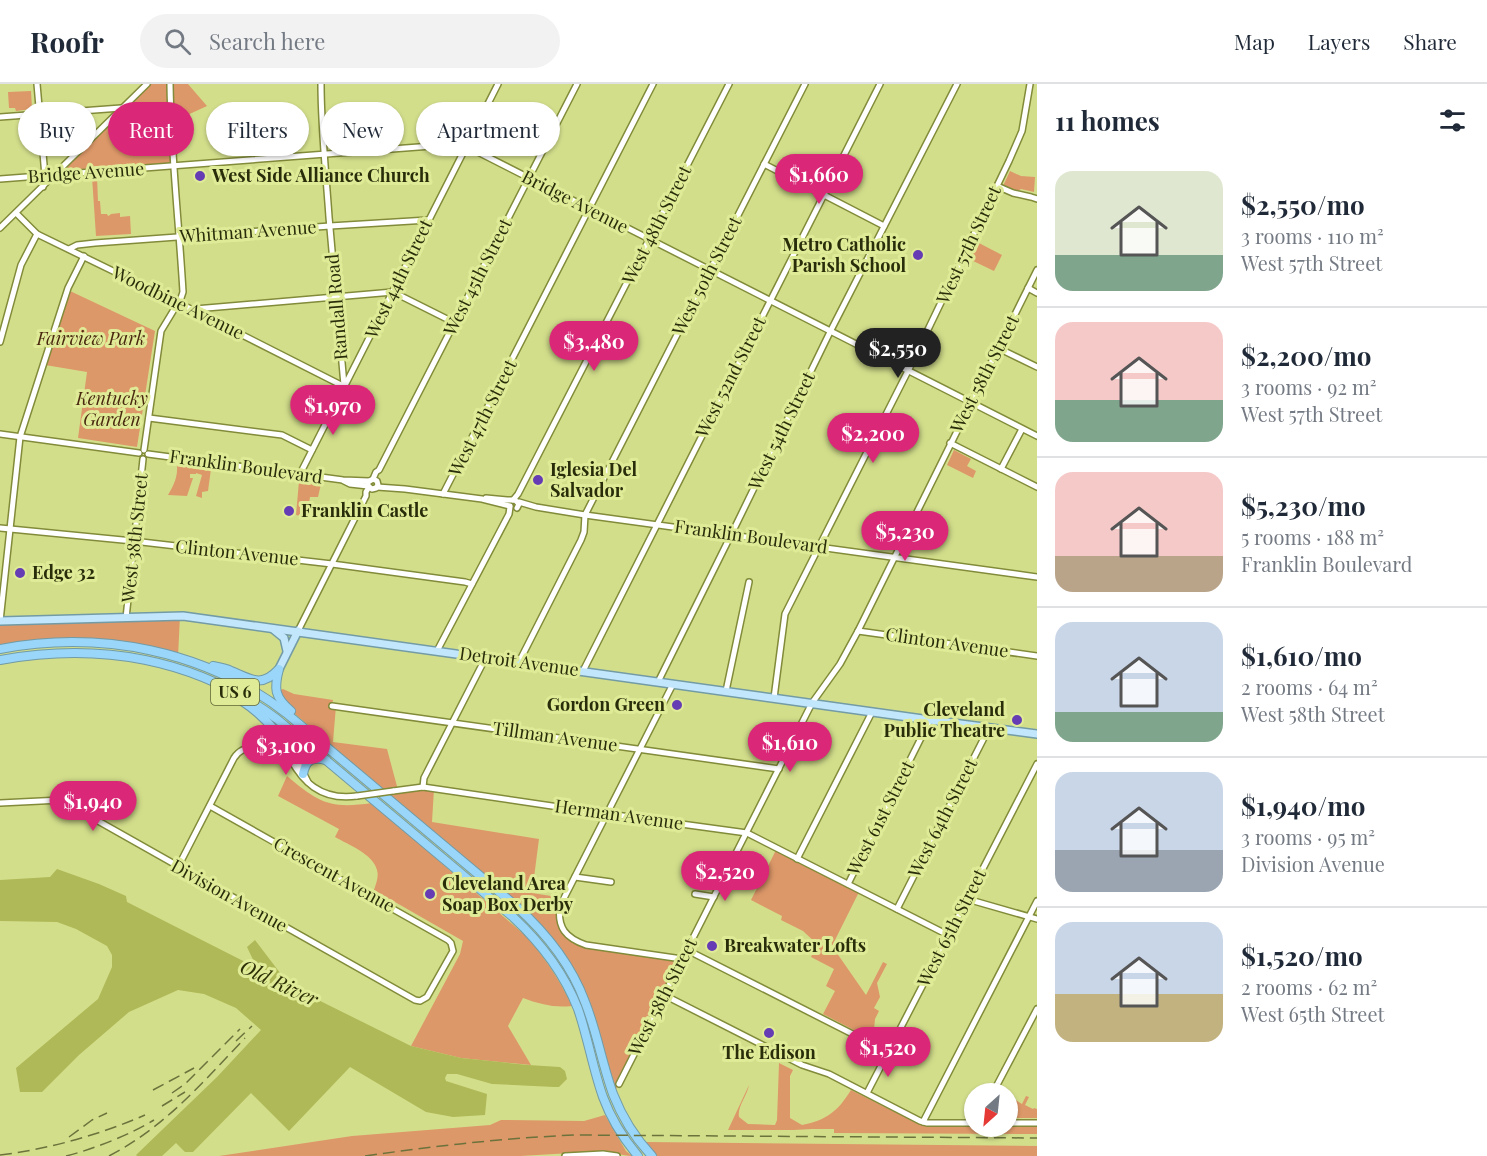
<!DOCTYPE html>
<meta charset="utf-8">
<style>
body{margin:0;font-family:"Playfair Display",serif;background:#f2f2f3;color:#1f2937;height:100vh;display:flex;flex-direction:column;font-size:22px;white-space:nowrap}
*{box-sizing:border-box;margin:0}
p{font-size:20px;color:#747a83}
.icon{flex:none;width:33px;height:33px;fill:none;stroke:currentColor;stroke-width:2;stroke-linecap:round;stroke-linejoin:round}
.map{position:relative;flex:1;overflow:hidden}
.sheet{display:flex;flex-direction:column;background:#fff;width:450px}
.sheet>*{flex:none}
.hud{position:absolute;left:18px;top:18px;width:570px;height:54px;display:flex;gap:12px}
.needle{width:39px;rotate:207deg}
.fabs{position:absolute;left:964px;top:999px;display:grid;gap:12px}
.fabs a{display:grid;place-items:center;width:54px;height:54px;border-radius:50%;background:#fff;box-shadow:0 2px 4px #0004;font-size:30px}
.price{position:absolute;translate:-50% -51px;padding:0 14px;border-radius:21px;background:#db2777;color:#fff;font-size:20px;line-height:39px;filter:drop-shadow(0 2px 3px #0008)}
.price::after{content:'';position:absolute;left:50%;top:36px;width:18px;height:14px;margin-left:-9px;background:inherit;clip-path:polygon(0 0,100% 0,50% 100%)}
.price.current{background:#222;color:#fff}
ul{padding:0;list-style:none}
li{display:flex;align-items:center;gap:18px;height:150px;padding:0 18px}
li+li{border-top:2px solid #e0e1e3}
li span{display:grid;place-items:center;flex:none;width:168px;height:120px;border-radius:18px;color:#555}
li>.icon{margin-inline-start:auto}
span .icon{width:72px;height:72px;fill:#fffc;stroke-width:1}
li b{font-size:26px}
h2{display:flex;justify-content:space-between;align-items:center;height:72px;padding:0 18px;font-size:26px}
.tag{padding:0 21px;border-radius:27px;background:#fff;box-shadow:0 2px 4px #0004;font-size:21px;line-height:54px}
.tag.current{background:#db2777;color:#fff}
header{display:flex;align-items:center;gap:36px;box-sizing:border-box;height:84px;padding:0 30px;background:#fff;border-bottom:2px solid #e0e1e3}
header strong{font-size:28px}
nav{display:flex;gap:33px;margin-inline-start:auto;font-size:21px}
.search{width:420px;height:54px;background:#f2f2f3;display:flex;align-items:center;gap:15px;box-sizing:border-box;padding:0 21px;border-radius:33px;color:#747a83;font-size:22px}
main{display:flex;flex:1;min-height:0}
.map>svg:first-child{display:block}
.green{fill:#dd9869;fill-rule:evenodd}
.water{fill:#afb957}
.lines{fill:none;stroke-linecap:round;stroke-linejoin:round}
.minor-casing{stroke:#828b39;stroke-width:8}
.major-casing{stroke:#729ba5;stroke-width:10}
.highway-casing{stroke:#729ba5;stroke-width:10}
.minor{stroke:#fff;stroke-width:5}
.major{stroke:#c2e6fb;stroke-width:7}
.highway{stroke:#99d6f9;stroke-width:8}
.rail{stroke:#6c723c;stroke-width:1.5;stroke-dasharray:12 6;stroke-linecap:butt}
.minor-bridge-casing{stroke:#828b39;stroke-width:8;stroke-linecap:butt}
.minor-bridge{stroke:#fff;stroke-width:5}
.poi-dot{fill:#663cb4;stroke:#e0eb97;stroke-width:2}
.labels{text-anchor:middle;stroke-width:6;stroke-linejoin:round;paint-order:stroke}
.shield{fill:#e0eb97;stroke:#616634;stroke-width:1.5}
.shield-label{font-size:16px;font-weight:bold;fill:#2a2d0a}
.street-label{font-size:18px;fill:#2a2d0a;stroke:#e0eb97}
.poi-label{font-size:18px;font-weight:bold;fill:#2a2d0a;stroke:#e0eb97;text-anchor:start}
.park-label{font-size:18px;font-style:italic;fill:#492810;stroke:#e0eb97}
.water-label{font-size:20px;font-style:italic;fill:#2d3006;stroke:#e0eb97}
</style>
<header>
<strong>Roofr</strong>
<div class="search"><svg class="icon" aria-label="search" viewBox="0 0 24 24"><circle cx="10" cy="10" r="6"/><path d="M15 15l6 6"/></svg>Search here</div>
<nav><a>Map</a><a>Layers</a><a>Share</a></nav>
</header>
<main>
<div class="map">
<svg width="1037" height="1072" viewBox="0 0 1037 1072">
<rect width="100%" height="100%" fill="#d3de8b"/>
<g class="green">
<path d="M147,0H188L207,22L170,39L174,82L56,90ZM144,35L150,36V62L148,64L124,62L123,57L129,51L127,49L133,41H138Z"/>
<path d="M31,7L32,25L16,27L15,24H9L8,8Z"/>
<path d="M1010,87L1021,92L1035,93L1034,108L1021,105L1016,108L1003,102Z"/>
<path d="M97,93L98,117H100L101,130H107L108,132L110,131L111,130L120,129V133L130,132L131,150L96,152L92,93Z"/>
<path d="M977,158L1002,171L994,187L969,175Z"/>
<path d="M70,207L155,247L137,363L78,354L87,288L45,281Z"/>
<path d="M954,366L971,375L967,382L976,387L973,394L947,381Z"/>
<path d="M177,381L211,385L208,407L202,408V414L196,412L202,391L196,389V390H190V394H193L187,412L168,411C174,401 178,392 177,381Z"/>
<path d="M299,397L321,400L318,413H310L307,433L296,431Z"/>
<path d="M180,532L178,573L109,560L0,565V537Z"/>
<path d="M283,605L294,610L333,616L332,621L336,622L333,658L387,665L398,706L434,705L432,738L539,755L532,809L564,814L560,822V839L575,858L682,875L613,1011L582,910L545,851L344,677L314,646L283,620L276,608Z"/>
<path d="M287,692C319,719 330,725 372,719L526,852C545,874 560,896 572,922C554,924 539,920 523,914L508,942L531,981L461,974L411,962L460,870L463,857L374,806C376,800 379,793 377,786C373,770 349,761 335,753L339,745L278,712Z"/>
<path d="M777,764L860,806L832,862L866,911L883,878L887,880L877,899L880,913L874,924L879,927L875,935L873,956L823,930L835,907L826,902L834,885L811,873L817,860L803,847L781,836L782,832L751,816Z"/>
<path d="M779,979L793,986L790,992V1034L802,1041C827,1036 838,1027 851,1006L897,1029L899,1026L920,1037L975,1039V1042H1008V1039H1037V1050L834,1049V1045H812L794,1046H728L749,1001C747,1012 737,1023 739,1033L748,1040L775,1041L777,1036Z"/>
<path d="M1008,1011L1022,1020L1026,1012L1029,1013L1025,1021L1033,1025L1034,1024L1037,1025V1034H1008Z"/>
<path d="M605,1031L626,1067L632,1072C622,1072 616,1068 606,1067L520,1072H219L352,1052L490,1041L501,1036L584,1037Z"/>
<path d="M646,1058L1037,1062V1072H657Z"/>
</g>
<path class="water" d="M57,785L99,800L126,812L127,818L257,884L247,863L255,856L290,902L411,962L461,974L528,981L560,983L565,987L567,995L559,1003H554L492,1000L457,990H447L445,994L446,997L487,1010L485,1031L453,1033L426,1028L350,983L289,1047L251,1009L193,1068H185L176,1059L162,1072H137L136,1071L217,993L261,946L236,924L204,910L178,906L129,928L79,971L42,1008H20L16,984L98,915L112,883V871L107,862L76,845L57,838L0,837V796L50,793Z"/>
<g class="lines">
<g class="minor-casing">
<g id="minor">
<path d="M37,0L45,92L43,103"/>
<path d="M321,0C321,44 326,89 329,133C334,189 339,245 344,301"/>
<path d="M0,33L121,24"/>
<path d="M764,80L884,142"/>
<path d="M0,95L458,60L466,62L1037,352"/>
<path d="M997,102L1013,109L1031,113L1037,115"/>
<path d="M16,129L37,150L193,226L345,303"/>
<path d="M0,144L147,0"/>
<path d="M69,165L77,161L95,159L330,142L428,136"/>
<path d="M1028,204L1037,209"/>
<path d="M195,225L393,208L455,239"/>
<path d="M0,258L21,181L37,150"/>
<path d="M998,264L1037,283"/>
<path d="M149,334L282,351L312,366"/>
<path d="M0,350L139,369"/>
<path d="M950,359L1037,403"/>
<path d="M144,366L161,247L181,214L183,208C179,139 171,70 170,0"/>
<path d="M148,370L343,396L369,397"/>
<path d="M1001,385L1022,345"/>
<path d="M300,390L498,0"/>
<path d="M373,395L377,397L378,401L376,404L372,405L368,402V398L373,395L376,388L379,386L577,0"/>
<path d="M344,397L350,400L368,402"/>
<path d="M377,403L405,405L482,415L510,422"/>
<path d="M443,410L653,0"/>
<path d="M486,414L507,416H515L519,420L517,424"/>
<path d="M513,416L518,410L729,0"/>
<path d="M519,418L536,423L585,431L1037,493"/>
<path d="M0,444L133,457L332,480L465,498L472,500"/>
<path d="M126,534L143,375"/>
<path d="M0,537L20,353L68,204L84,172"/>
<path d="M298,547L366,412V408L369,403"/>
<path d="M858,547L1037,572"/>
<path d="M437,567L509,430L510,423"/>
<path d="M519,578L581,456L584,448L585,431L805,0"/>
<path d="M583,587L880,0"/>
<path d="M658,598L734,445L830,248L957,0"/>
<path d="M673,600L560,822C557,844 566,854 586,861L682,875"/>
<path d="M726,607L749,498"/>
<path d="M774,614L785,530L910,283L1009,77L1022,47L1030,0"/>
<path d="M332,622L779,685"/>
<path d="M287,668C301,698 321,717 357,712"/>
<path d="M423,703L424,694L486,573"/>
<path d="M393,707L423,703L579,726L747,749L948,851"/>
<path d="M0,719L61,716L415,916L420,917L427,913L453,867L451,859L448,856L210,722"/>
<path d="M797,775L872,628"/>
<path d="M178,783L234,674C246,655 275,665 293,669L308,698"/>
<path d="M575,793L611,798"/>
<path d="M848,800L930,636"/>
<path d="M695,810L714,813"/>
<path d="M967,815L1037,835"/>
<path d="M897,825L989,644"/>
<path d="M687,866L888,968"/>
<path d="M664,911L802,981L829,990L920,1037L927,1039H975"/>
<path d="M619,1000L812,619L840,580L858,547L1037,186"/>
<path d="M867,1009L1037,680"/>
<path d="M995,1010L997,1001L1037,925"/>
<path d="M923,1038L1037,817"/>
<path d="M1008,1039H1037"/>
<path d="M565,1072L603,1070L617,1072"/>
</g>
</g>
<g class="major-casing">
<g id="major">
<path d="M0,537L183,532L930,636L1037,650"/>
<path d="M273,545L284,554L287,567"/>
<path d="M279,585L298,547"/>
</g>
</g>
<g class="highway-casing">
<g id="highway">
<path d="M0,565C100,546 205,566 286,629L516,822C546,849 571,880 585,918C597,948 602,980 613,1010C622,1033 635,1054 652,1072"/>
<path d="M0,576C99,558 195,574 277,635L513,833C541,859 564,889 578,925C588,954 593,985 603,1013C611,1035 623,1054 638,1072"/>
<path d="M213,582C219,583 226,584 231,587C251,595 261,604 278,586"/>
<path d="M279,585C274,604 274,613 291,627"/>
<path d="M242,617C262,630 277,645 287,668"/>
<path d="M293,669L315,673"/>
<path d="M303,690C306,675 312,673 326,676"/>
</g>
</g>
<use href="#minor" class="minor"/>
<use href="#major" class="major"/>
<use href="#highway" class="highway"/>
<g class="rail">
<path d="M236,957L252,942"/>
<path d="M153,1006L194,984"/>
<path d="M172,1009L185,1000L240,945"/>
<path d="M162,1022L185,1008"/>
<path d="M69,1053L92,1036L107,1029"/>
<path d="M0,1071C49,1065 99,1051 145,1031"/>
<path d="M66,1072C91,1066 132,1050 154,1036"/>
<path d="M109,1072C165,1043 202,999 245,954"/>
<path d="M365,1072C435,1062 504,1054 575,1051L1037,1054"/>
</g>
<g class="minor-bridge-casing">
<path id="minor-bridge" d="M357,712L393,707"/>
</g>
<use href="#minor-bridge" class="minor-bridge"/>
</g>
<g class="poi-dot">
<circle cx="200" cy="92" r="6"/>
<circle cx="918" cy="171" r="6"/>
<circle cx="538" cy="396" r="6"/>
<circle cx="289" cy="427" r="6"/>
<circle cx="20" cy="489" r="6"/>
<circle cx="677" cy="621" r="6"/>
<circle cx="1017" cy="636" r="6"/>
<circle cx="430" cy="810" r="6"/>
<circle cx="712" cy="862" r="6"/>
<circle cx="769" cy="949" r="6"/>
</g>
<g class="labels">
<rect class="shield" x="211" y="595" width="48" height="26" rx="4.5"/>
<g class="shield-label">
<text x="235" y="614">US 6</text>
</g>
<g class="street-label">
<text transform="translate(86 89) rotate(-4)" y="6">Bridge Avenue</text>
<text transform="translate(575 118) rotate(27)" y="6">Bridge Avenue</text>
<text transform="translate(657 141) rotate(-63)" y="6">West 48th Street</text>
<text transform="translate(248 148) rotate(-4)" y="6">Whitman Avenue</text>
<text transform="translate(969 161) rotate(-65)" y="6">West 57th Street</text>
<text transform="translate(707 192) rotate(-63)" y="6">West 50th Street</text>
<text transform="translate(478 193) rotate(-63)" y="6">West 45th Street</text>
<text transform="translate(399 195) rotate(-64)" y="6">West 44th Street</text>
<text transform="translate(178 219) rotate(26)" y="6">Woodbine Avenue</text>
<text transform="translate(337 223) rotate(-95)" y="6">Randall Road</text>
<text transform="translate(985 290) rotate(-63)" y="6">West 58th Street</text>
<text transform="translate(731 293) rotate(-63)" y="6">West 52nd Street</text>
<text transform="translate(483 334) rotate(-63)" y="6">West 47th Street</text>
<text transform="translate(782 347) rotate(-64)" y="6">West 54th Street</text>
<text transform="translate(246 383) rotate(8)" y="6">Franklin Boulevard</text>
<text transform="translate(751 453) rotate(8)" y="6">Franklin Boulevard</text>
<text transform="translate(135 454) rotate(-84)" y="6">West 38th Street</text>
<text transform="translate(237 469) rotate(6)" y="6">Clinton Avenue</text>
<text transform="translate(947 559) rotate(8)" y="6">Clinton Avenue</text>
<text transform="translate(519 578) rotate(8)" y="6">Detroit Avenue</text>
<text transform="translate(555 653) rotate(8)" y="6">Tillman Avenue</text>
<text transform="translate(619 731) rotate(8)" y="6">Herman Avenue</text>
<text transform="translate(881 734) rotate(-63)" y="6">West 61st Street</text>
<text transform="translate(943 734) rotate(-63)" y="6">West 64th Street</text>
<text transform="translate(334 791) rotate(29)" y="6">Crescent Avenue</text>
<text transform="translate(229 812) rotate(29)" y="6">Division Avenue</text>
<text transform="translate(952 844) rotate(-63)" y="6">West 65th Street</text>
<text transform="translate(663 913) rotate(-63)" y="6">West 58th Street</text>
</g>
<g class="poi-label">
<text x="212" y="98">West Side Alliance Church</text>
<text x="906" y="167" text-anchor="end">Metro Catholic<tspan x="906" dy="21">Parish School</tspan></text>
<text x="550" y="392">Iglesia Del<tspan x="550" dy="21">Salvador</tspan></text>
<text x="301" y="433">Franklin Castle</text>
<text x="32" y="495">Edge 32</text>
<text x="665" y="627" text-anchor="end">Gordon Green</text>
<text x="1005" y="632" text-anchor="end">Cleveland<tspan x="1005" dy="21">Public Theatre</tspan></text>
<text x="442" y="806">Cleveland Area<tspan x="442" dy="21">Soap Box Derby</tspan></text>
<text x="724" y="868">Breakwater Lofts</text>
<text x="769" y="975" text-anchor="middle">The Edison</text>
</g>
<g class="park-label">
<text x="91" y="261">Fairview Park</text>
<text x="112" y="321">Kentucky<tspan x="112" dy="21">Garden</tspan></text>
</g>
<g class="water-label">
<text transform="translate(279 899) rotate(25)" y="7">Old River</text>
</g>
</g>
</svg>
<div class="fabs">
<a><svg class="needle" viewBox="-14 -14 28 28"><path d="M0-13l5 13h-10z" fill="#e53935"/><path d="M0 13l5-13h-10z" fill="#747a83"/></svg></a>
</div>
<b class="price" style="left:819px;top:121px">$1,660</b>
<b class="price" style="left:594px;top:288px">$3,480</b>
<b class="price current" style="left:898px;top:295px">$2,550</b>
<b class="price" style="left:333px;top:352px">$1,970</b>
<b class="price" style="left:873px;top:380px">$2,200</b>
<b class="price" style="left:905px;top:478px">$5,230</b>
<b class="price" style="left:790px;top:689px">$1,610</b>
<b class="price" style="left:286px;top:692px">$3,100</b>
<b class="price" style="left:93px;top:748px">$1,940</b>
<b class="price" style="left:725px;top:818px">$2,520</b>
<b class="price" style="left:888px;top:994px">$1,520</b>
<div class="hud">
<a class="tag">Buy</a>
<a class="tag current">Rent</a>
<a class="tag">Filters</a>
<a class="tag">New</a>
<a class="tag">Apartment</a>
</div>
</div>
<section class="sheet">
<h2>11 homes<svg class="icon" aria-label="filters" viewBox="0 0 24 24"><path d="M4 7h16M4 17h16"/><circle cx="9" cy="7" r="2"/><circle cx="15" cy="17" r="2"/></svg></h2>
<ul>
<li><span style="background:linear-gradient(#dfe7d0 70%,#7fa58c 0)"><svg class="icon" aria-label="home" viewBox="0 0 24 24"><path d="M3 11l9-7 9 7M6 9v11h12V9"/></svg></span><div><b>$2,550/mo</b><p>3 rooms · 110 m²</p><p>West 57th Street</p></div></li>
<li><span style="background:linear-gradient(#f6c9c9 65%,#7fa58c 0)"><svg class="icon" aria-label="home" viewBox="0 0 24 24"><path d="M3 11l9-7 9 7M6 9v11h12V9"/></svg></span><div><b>$2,200/mo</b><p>3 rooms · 92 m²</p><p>West 57th Street</p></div></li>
<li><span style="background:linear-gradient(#f6c9c9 70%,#b9a48a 0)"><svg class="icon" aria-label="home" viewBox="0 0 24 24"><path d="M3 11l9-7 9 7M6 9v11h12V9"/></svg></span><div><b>$5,230/mo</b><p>5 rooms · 188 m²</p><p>Franklin Boulevard</p></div></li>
<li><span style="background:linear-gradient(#c9d6e8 75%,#7fa58c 0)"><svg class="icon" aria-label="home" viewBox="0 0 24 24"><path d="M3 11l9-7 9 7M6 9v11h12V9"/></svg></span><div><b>$1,610/mo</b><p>2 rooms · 64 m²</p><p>West 58th Street</p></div></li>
<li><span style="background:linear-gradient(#c9d6e8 65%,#9aa5b1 0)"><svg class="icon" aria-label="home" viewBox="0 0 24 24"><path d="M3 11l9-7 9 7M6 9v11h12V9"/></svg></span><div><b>$1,940/mo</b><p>3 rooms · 95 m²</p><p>Division Avenue</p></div></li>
<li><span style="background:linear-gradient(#c9d6e8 60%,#c2b280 0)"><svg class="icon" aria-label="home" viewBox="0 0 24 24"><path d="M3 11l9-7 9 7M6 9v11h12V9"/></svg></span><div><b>$1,520/mo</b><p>2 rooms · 62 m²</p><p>West 65th Street</p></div></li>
</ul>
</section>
</main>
